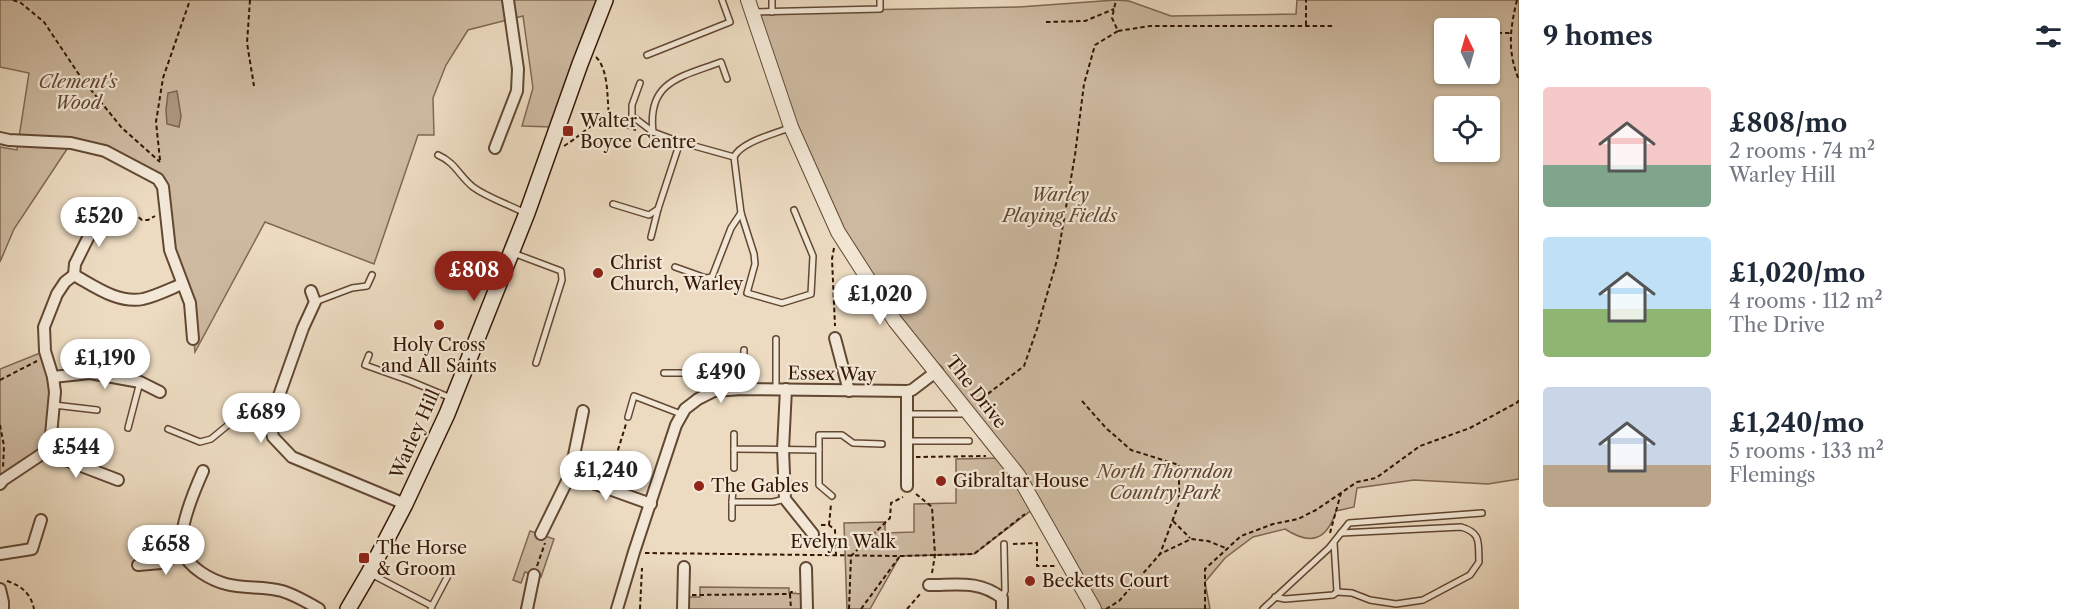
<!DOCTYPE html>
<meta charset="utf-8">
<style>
body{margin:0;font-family:"Libre Caslon Text",serif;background:#f6f6f7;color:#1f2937;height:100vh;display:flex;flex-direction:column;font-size:22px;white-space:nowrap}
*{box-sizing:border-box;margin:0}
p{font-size:20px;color:#747a83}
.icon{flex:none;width:33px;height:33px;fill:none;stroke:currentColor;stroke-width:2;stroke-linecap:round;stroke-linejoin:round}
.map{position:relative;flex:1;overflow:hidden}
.details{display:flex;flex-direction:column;background:#fff;width:570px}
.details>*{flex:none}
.needle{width:39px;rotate:355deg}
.fabs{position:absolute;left:1434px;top:18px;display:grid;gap:12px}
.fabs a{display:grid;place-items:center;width:66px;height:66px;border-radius:6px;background:#fff;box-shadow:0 2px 4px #0004;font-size:30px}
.price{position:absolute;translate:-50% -51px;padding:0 14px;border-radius:21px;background:#fff;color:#222;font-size:20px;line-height:39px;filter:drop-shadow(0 2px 3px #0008)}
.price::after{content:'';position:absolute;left:50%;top:36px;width:18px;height:14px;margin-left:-9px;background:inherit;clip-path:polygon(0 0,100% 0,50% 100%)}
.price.selected{background:#8f2418;color:#fff}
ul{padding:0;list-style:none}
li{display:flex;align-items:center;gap:18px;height:150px;padding:0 24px}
li span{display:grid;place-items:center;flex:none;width:168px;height:120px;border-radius:6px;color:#555}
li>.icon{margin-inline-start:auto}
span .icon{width:72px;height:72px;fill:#fffc;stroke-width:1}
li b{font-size:26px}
h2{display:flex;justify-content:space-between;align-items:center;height:72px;padding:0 24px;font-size:26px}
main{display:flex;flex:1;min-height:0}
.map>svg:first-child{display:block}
.green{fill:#cdbaa1;stroke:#806852;stroke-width:1.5;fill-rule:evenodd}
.water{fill:#ad9880;stroke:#7d644e;stroke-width:1.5}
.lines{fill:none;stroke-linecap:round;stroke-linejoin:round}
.service-casing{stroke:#624732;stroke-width:8}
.minor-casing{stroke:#624732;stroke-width:14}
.tertiary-casing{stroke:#624732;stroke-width:16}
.secondary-casing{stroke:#341603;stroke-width:18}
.path{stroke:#341603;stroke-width:2;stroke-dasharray:4.5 3;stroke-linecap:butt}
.service{stroke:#f3e8d7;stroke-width:5}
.minor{stroke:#f3e8d7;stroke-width:10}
.tertiary{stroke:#f3e8d7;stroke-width:14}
.secondary{stroke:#f3e8d7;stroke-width:15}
.poi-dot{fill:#8f2418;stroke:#f3e8d7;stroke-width:2}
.labels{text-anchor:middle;stroke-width:4.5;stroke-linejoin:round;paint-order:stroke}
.park-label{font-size:18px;font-style:italic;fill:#624732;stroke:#f3e8d7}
.poi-label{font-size:18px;fill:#341603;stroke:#f3e8d7;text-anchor:start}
.street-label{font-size:18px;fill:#341603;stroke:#f3e8d7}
</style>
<main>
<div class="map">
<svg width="1519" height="609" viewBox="0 0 1519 609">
<rect width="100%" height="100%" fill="#ecdbc1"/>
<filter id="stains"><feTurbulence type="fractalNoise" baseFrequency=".00333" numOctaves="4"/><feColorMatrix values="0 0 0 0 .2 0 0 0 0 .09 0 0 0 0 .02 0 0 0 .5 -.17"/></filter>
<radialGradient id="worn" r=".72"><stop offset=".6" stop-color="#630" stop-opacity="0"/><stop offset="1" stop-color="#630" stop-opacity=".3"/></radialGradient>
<g class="green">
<path d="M0,0H599L552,127L522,126L533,88L523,16L468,30L446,65L433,98L434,135H418L374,264L265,222L195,352L190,303L170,250L163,187L128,162L71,143L14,229L0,262V147L17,150L29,73L0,67Z"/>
<path d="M1116,0L1129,1L1171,16L1296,14L1297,0H1519V479L1488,484L1414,480L1357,488L1354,507L1336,511C1327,540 1311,546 1285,529L1253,537L1225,558L1205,582L1210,609H1100L1037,506L974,554L900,556L870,609H847L844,523L885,522V533L914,532V504L956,503V459L1004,458L937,371L838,232L752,12L1019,7ZM1444,28H1490V74H1444ZM1444,106H1490V152H1444Z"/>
<path d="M45,351L53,377L45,452L0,480V369Z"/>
<path d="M530,531L554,539L541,577L525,572L521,583L513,580Z"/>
<path d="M700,587L789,588V593L802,594L804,609H688V597H700Z"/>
</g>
<path class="water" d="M177,91L181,116L179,127L167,124L166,110L168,93Z"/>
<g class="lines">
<g class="service-casing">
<g id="service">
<path d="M772,0V12"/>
<path d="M754,12L880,9V0"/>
<path d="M647,55L730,22L722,0"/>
<path d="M727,79L721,62C681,77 647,81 653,132L680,142L734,157C741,142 774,134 789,128"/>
<path d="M640,83L632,105V116L653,132"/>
<path d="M438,155C456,163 459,176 473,187C488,198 508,204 525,213"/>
<path d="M734,157L741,213L754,254L755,264L747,293L782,303L811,294L813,256L794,210"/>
<path d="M613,204L649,215L658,209L680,142"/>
<path d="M651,237L658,209"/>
<path d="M513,253L561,271L562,280L536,363"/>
<path d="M675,267L706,278L712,277L731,228L741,213"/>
<path d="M315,302L352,288L367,286L372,275"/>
<path d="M776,339V389"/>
<path d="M369,355L365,365L410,381L451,398"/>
<path d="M664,373H701L714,391"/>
<path d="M742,389L744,350"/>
<path d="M54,405L97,410"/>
<path d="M907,414H961"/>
<path d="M628,417L634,396L681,414"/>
<path d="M128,428L140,382"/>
<path d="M168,429L200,442L211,439L228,425L237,420L270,421"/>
<path d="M734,434V449L819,450V435H842L853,443L882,444"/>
<path d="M907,441H969"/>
<path d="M734,449V468"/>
<path d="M819,450V485L832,496"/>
<path d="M733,488L732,502H773L785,499"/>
<path d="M732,518V502"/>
<path d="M371,574L432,606L431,609"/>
<path d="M1337,592L1352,593L1370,600L1396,604L1423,600L1470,575L1479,562C1478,543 1482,533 1461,527L1341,533"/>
<path d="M1275,597L1285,599L1333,595L1337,592L1334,543"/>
<path d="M1002,598L1005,591L1004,544"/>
<path d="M432,606L452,568"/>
<path d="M1263,609L1329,548L1349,523L1482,513"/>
</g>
</g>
<g class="minor-casing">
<g id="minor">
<path d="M0,138L9,140L71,143L105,151L158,179L163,187L170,250L190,303L193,339"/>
<path d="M495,148L517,91L518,69L508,0"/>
<path d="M74,275L75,264L101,212"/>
<path d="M311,291L315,302L303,328L270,421L273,437L292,457L405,504"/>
<path d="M835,338L849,391"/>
<path d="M53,377L90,373L140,382L160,392"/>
<path d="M786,389L783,449L785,499L813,534"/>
<path d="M907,391V486"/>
<path d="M45,452L118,480"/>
<path d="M203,471C195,489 176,533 183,552C189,568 211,580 226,584C244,589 263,586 282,591C295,595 307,602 319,609"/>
<path d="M570,475L651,504"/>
<path d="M0,484L3,480L45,452L51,435L55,392L53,377L45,351L44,327L57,294L65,282L74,275C94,286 118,304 143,299C156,296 170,289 182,284"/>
<path d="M541,534L570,475L583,411"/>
<path d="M0,554L32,549L41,520"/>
<path d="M138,565L161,563L183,552"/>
<path d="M806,568L807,609"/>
<path d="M929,585C957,585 979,580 1002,598V609"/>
<path d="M0,589L3,602V609"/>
<path d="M527,609L534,575"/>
<path d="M617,609L634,552L676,425L685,409L698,399L714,391L742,389L907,391L912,390L937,371"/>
<path d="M683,609L684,567"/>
</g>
</g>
<g class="tertiary-casing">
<path id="tertiary" d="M748,0L791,127L838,232L895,321L1018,475L1094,609"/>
</g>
<g class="secondary-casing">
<path id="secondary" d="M348,609L369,573L405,504L447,414L527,213L580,64L605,0"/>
</g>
<g class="path">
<path d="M13,0L21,3L44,22L82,79L122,128L160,162"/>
<path d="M250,0L247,43L254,86"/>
<path d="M1517,0C1510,29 1507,51 1519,80"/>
<path d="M1046,22L1085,21L1114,9"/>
<path d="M1306,25V0"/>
<path d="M1118,31L1150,26H1335"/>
<path d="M1490,33H1510"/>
<path d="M596,57C609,70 607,99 609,117L625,127L636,130"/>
<path d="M564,146C582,135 588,125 609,117"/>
<path d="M160,160L156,122L163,78L190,0"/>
<path d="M110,211L121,214L136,215L142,220H148L155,216"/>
<path d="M834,248L832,259L835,326"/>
<path d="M0,380L37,361"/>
<path d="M1082,401L1106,428L1131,450L1179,465V503L1160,554"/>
<path d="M976,403L1024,366L1037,329L1057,260L1075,155L1084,84L1095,45L1118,31L1112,18L1116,0"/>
<path d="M0,425L4,446L3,468"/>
<path d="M916,457L986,456"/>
<path d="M609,479L626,424"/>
<path d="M916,494L932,507L935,555L932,573"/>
<path d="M1173,521L1190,538"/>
<path d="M821,525H829L835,530L836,556"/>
<path d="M829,525L831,504"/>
<path d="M1330,533L1341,493"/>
<path d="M1013,544L1037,543V566H1056"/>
<path d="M645,553L900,556L974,554L1025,514"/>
<path d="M537,566L545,543"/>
<path d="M7,581C22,586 31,594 34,609"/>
<path d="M790,594L791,609"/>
<path d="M692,595L790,594L791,592H796"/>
<path d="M640,609L642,568"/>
<path d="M849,609L851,556L890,518L891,503L903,497"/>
<path d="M861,609L900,556"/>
<path d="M907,609L921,593"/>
<path d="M1106,609L1119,601L1160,554L1191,539L1208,541L1228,549"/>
<path d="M1205,609V569L1241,536L1273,524L1298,519L1316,510L1357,482L1376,478L1420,446L1470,428L1518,402L1519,398"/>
</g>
<use href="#service" class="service"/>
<use href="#minor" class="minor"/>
<use href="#tertiary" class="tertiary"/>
<use href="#secondary" class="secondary"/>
</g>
<g class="poi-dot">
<rect x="562" y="125" width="12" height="12" rx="3"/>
<circle cx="598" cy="273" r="6"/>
<circle cx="439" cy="325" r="6"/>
<circle cx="941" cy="481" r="6"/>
<circle cx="699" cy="486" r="6"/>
<rect x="358" y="552" width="12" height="12" rx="3"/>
<circle cx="1030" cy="581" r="6"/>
</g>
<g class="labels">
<g class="park-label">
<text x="78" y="88">Clement's<tspan x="78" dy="21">Wood</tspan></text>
<text x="1060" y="201">Warley<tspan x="1060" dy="21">Playing Fields</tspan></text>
<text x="1165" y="478">North Thorndon<tspan x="1165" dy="21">Country Park</tspan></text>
</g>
<g class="poi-label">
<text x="580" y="127">Walter<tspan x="580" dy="21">Boyce Centre</tspan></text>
<text x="610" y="269">Christ<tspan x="610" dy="21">Church, Warley</tspan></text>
<text x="439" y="351" text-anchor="middle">Holy Cross<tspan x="439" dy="21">and All Saints</tspan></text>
<text x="953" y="487">Gibraltar House</text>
<text x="711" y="492">The Gables</text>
<text x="376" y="554">The Horse<tspan x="376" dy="21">&amp; Groom</tspan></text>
<text x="1042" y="587">Becketts Court</text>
</g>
<g class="street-label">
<text transform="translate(832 374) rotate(1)" y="6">Essex Way</text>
<text transform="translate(976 392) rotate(52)" y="6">The Drive</text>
<text transform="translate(415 434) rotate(-66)" y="6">Warley Hill</text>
<text x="843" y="548">Evelyn Walk</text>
</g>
</g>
<rect width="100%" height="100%" filter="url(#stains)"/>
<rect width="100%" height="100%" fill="url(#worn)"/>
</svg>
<div class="fabs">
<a><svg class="needle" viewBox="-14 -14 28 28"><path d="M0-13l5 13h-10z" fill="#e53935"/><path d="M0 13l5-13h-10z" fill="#747a83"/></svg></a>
<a><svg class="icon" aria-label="locate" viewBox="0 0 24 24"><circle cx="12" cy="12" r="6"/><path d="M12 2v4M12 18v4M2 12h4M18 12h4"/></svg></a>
</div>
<b class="price" style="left:99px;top:248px">£520</b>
<b class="price selected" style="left:474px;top:302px">£808</b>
<b class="price" style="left:880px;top:326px">£1,020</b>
<b class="price" style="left:105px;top:390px">£1,190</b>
<b class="price" style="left:721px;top:404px">£490</b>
<b class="price" style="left:261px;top:444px">£689</b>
<b class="price" style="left:76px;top:479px">£544</b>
<b class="price" style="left:606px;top:502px">£1,240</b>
<b class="price" style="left:166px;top:576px">£658</b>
</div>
<section class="details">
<h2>9 homes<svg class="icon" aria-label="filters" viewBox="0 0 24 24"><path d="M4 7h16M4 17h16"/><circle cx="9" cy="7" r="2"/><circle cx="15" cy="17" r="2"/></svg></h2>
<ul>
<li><span style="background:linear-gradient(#f6c9c9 65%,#7fa58c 0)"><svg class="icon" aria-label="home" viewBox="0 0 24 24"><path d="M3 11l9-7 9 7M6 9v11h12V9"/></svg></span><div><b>£808/mo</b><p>2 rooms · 74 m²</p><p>Warley Hill</p></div></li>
<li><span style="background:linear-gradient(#bfe0f5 60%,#8fb573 0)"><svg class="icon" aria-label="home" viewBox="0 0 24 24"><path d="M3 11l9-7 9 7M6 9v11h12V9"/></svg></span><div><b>£1,020/mo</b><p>4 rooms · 112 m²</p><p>The Drive</p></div></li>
<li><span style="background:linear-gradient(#c9d6e8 65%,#b9a48a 0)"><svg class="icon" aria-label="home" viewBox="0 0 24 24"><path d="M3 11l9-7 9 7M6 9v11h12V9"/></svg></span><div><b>£1,240/mo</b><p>5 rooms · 133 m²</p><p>Flemings</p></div></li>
</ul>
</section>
</main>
